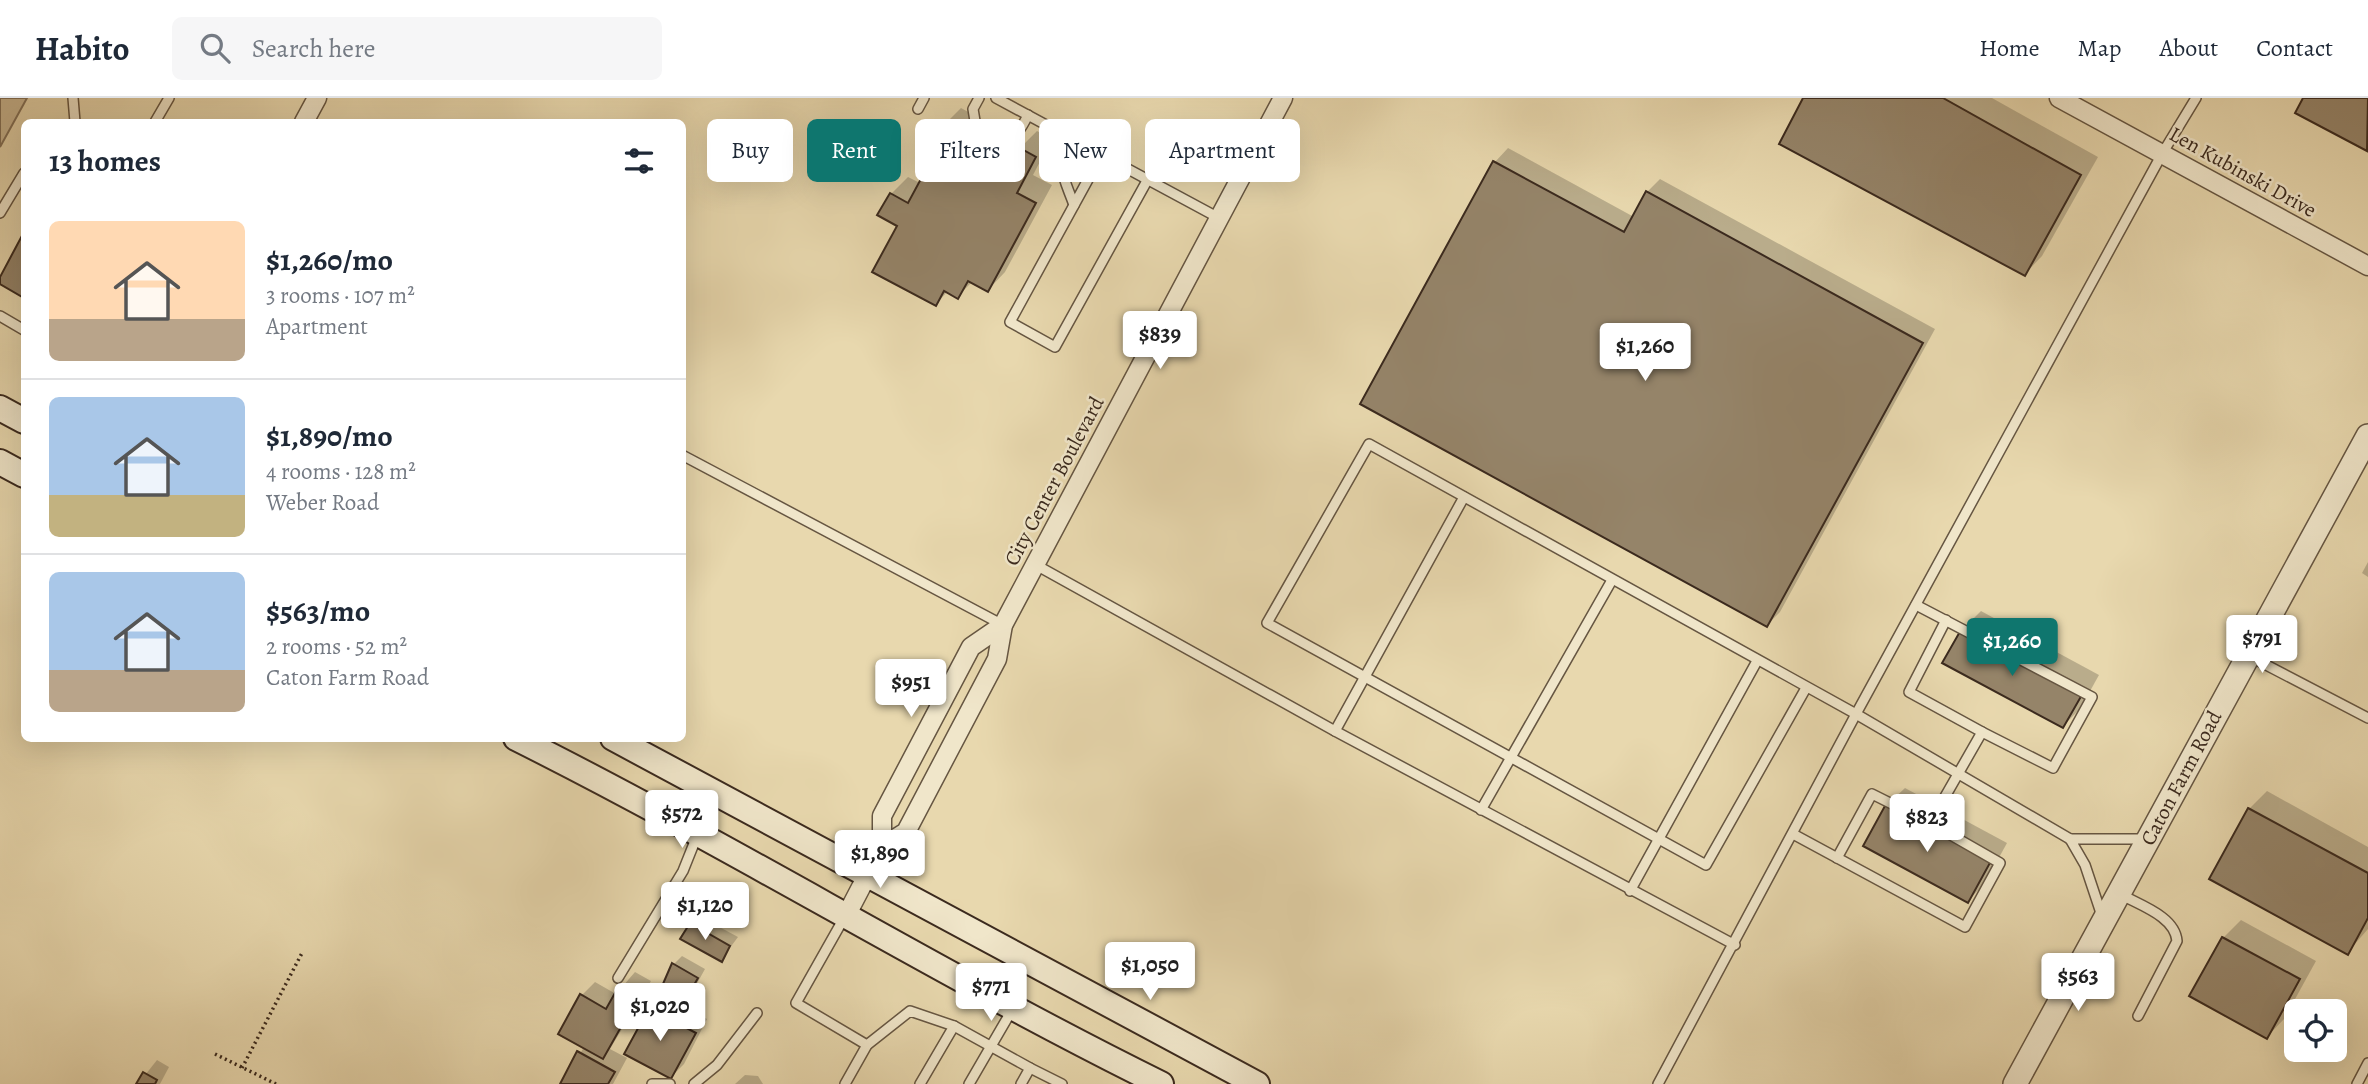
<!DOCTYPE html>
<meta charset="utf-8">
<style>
body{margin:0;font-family:Alegreya,serif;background:#f6f6f7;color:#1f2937;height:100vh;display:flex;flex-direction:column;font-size:26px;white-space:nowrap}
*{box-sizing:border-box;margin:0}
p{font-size:23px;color:#747a83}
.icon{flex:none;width:38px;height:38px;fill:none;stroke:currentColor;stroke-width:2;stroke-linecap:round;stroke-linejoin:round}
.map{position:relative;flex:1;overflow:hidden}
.sheet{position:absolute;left:21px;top:21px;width:665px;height:623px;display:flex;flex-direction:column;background:#fff;border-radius:10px;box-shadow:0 7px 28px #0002}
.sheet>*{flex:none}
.banner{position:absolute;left:707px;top:21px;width:665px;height:63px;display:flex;gap:14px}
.tools{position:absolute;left:2284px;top:901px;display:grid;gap:14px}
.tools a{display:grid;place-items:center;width:63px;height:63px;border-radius:10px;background:#fff;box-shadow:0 7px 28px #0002;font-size:35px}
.price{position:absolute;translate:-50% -60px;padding:0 16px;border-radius:7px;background:#fff;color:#222;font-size:23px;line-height:46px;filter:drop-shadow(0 2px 4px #0008)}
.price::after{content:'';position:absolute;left:50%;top:42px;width:21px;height:16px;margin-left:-10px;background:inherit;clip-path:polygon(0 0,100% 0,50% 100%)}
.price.selected{background:#0f766e;color:#fff}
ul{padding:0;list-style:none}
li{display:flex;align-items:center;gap:21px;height:175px;padding:0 28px}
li+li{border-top:2px solid #e0e1e3}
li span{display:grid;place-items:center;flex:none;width:196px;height:140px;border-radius:10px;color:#555}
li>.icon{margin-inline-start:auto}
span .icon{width:84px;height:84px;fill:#fffc;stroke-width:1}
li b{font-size:30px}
h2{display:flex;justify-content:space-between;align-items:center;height:84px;padding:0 28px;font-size:30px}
.chip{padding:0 24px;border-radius:10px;background:#fff;box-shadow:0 7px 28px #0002;font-size:24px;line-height:63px}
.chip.selected{background:#0f766e;color:#fff}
header{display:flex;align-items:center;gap:42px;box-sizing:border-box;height:98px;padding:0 35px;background:#fff;border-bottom:2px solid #e0e1e3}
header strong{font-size:33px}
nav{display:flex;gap:38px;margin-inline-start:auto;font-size:24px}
.search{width:490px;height:63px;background:#f6f6f7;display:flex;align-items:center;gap:18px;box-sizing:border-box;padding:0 24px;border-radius:10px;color:#747a83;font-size:26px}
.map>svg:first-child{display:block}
.green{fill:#cbba96;stroke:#83725a;stroke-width:2}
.shadow{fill:#0003}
.building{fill:#958469;stroke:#3b2a1e;stroke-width:2}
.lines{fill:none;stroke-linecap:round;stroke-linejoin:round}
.service-casing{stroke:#665642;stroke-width:12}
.minor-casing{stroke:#665642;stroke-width:21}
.tertiary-casing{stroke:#665642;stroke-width:26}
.secondary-casing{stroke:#3b2a1e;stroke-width:28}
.path{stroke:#3b2a1e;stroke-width:3.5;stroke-dasharray:2 3.5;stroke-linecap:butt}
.service{stroke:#f0e6ca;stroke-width:9}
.minor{stroke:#f0e6ca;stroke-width:18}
.tertiary{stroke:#f0e6ca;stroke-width:23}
.secondary{stroke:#f0e6ca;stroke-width:24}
.labels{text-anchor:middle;stroke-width:5;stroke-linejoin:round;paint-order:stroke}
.street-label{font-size:21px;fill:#3b2a1e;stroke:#f0e6ca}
</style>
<header>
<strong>Habito</strong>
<div class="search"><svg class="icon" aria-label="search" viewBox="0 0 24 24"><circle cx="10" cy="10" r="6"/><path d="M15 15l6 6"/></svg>Search here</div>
<nav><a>Home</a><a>Map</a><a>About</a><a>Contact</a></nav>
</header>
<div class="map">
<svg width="2368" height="986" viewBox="0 0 2368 986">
<rect width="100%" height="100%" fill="#e8d8ae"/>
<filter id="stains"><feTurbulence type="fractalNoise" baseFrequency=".00286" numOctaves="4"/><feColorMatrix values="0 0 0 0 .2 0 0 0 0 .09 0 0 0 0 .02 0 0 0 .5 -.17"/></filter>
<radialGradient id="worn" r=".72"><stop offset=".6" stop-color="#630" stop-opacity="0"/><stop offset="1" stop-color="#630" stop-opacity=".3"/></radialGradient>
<path class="green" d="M0,0H27L0,49Z"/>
<g class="shadow">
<path d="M1805,0H1992L2098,59L2042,158L2025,176Z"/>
<path d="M961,10L1025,45L1037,33L1052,41L1033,77L1052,87L1005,174L988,192L973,183L958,198L948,193L936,206L899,127L891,96L908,79L920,85L931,65L943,28Z"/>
<path d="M1508,50L1634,119L1647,94L1660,81L1935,231L1780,514L1767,527L1362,306L1495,64Z"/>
<path d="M24,138V198L0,184Z"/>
<path d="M2368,464V479L2362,475Z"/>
<path d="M1981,513L2099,577L2080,611L2063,628L1963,531Z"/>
<path d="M1905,690L2007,745L1985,785L1968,803L1887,707Z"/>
<path d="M2267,693L2368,749V831L2347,855L2249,711Z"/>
<path d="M699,818L738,839L721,862L691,826Z"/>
<path d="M2241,822L2316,863L2284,921L2267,939L2223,840Z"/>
<path d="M682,858L705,871L684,909L707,921L684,966L671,979L650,911L667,887L663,885L674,866Z"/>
<path d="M635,874L651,883L610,951L627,960L613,986H562L584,949L581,898L595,884L616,896Z"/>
<path d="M157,962L169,969L160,986H138Z"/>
<path d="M745,977L758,978L763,986H735Z"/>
</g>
<g class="building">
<path d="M1803,0H1943L2081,77L2025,178L1779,46Z"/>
<path d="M2303,0H2368L2367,53L2295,15Z"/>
<path d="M942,27L1010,64L1018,49L1036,59L1017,95L1036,105L988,194L968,183L958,201L944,193L936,208L872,174L897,128L877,117L890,95L908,105L929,66L922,63Z"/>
<path d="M1493,63L1624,134L1646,93L1923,245L1767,529L1360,306Z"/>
<path d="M24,134V200L0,186V179Z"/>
<path d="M1962,530L2083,595L2063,630L1942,565Z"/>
<path d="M1886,706L1991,763L1968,805L1863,748Z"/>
<path d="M2248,710L2368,775V820L2348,857L2209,781Z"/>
<path d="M690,825L730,848L722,864L680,841Z"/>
<path d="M2222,839L2300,881L2267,941L2189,898Z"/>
<path d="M672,865L698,880L674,922L653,909Z"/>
<path d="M620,886L639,897L603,961L558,936L580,896L606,911Z"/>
<path d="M649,910L696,935L671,981L624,956Z"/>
<path d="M577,953L615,974L608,986H560Z"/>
<path d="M143,974L157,982L155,986H136Z"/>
</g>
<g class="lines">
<g class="service-casing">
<g id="service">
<path d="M73,0L75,24"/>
<path d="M979,0L973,11L976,29C1005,43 1012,50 1028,17"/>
<path d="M996,0L1219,120"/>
<path d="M918,11L924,0"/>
<path d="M155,24L169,0"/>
<path d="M1070,39C1054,67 1064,79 1074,107"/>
<path d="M1102,56L1010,224L1055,249L1148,81"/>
<path d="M0,115L24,75"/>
<path d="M0,218L24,232"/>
<path d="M682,357L1003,527"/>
<path d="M1036,467L1335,633L1735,847"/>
<path d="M1946,522L1909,594L1982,634"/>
<path d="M2249,558L2368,620"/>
<path d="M1806,590L1706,767L1267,525L1369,346L1856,616L2070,741"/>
<path d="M1335,633L1464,399"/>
<path d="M1481,712L1612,482"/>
<path d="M1793,736L1965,829L2000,765L1930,725L1982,634L2053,670L2092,599L1916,507"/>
<path d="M1837,760L1872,696L1930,725"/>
<path d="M1630,793L1757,563"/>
<path d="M2120,796C2139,807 2175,818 2177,843L2138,918"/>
<path d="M2102,818L2085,767L2070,741H2146"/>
<path d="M844,820L796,905L867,947"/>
<path d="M618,880L683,773L697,738"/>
<path d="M1030,970L1062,986"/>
<path d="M652,986H670"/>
<path d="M694,986L717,967L757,915"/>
<path d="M845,986L867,947L910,913L954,928L1030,970L1021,986"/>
<path d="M920,986L954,928"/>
<path d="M969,986L1012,912"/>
<path d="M1658,986L1856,616L2162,56L2196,0"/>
<path d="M2357,986L2368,965"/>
</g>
</g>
<g class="minor-casing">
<g id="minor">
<path d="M2059,0L2368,168"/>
<path d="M304,24L317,0"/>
<path d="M882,749L906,734L997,561L1003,527L1283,0"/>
<path d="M846,818L882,749V718L971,549L1003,527"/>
</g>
</g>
<g class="tertiary-casing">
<path id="tertiary" d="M2015,986L2368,338"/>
</g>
<g class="secondary-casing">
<g id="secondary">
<path d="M0,310L24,323"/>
<path d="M0,364L24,377"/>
<path d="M516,640C734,749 942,878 1161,986"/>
<path d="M613,640L1257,986"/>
</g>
</g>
<g class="path">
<path d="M215,956L276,986"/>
<path d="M242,970L302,855"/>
</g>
<use href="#service" class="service"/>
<use href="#minor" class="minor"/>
<use href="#tertiary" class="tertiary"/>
<use href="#secondary" class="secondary"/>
</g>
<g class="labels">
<g class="street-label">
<text transform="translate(2243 74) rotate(29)" y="7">Len Kubinski Drive</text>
<text transform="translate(1054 383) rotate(-62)" y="7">City Center Boulevard</text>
<text transform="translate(2181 680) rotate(-62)" y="7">Caton Farm Road</text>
</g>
</g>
<rect width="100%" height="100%" filter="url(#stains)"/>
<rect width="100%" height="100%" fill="url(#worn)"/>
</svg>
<div class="tools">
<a><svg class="icon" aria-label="locate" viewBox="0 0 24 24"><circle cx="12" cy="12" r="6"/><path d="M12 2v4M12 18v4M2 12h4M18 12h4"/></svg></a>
</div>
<b class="price" style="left:1160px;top:273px">$839</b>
<b class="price" style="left:1645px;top:285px">$1,260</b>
<b class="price" style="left:2262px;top:577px">$791</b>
<b class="price selected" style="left:2012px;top:580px">$1,260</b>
<b class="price" style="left:911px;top:621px">$951</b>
<b class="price" style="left:682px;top:752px">$572</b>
<b class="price" style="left:1927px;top:756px">$823</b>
<b class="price" style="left:880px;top:792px">$1,890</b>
<b class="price" style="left:705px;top:844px">$1,120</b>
<b class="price" style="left:1150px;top:904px">$1,050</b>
<b class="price" style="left:2078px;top:915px">$563</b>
<b class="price" style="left:991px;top:925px">$771</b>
<b class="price" style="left:660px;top:945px">$1,020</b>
<div class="banner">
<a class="chip">Buy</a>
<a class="chip selected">Rent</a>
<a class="chip">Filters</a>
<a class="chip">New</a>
<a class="chip">Apartment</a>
</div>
<section class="sheet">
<h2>13 homes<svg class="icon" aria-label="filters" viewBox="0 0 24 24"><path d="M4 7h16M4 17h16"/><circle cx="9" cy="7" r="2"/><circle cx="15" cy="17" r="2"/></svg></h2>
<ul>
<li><span style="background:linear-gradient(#ffd9b3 70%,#b9a48a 0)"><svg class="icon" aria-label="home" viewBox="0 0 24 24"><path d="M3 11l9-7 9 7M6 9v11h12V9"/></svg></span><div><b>$1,260/mo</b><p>3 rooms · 107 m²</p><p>Apartment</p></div></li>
<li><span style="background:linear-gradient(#a9c7e8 70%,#c2b280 0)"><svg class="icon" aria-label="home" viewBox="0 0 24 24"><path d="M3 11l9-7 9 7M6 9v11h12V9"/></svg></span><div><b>$1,890/mo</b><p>4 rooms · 128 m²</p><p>Weber Road</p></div></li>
<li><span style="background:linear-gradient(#a9c7e8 70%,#b9a48a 0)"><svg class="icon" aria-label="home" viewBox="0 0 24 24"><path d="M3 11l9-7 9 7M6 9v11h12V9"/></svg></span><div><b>$563/mo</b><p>2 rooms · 52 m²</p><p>Caton Farm Road</p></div></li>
</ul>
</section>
</div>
